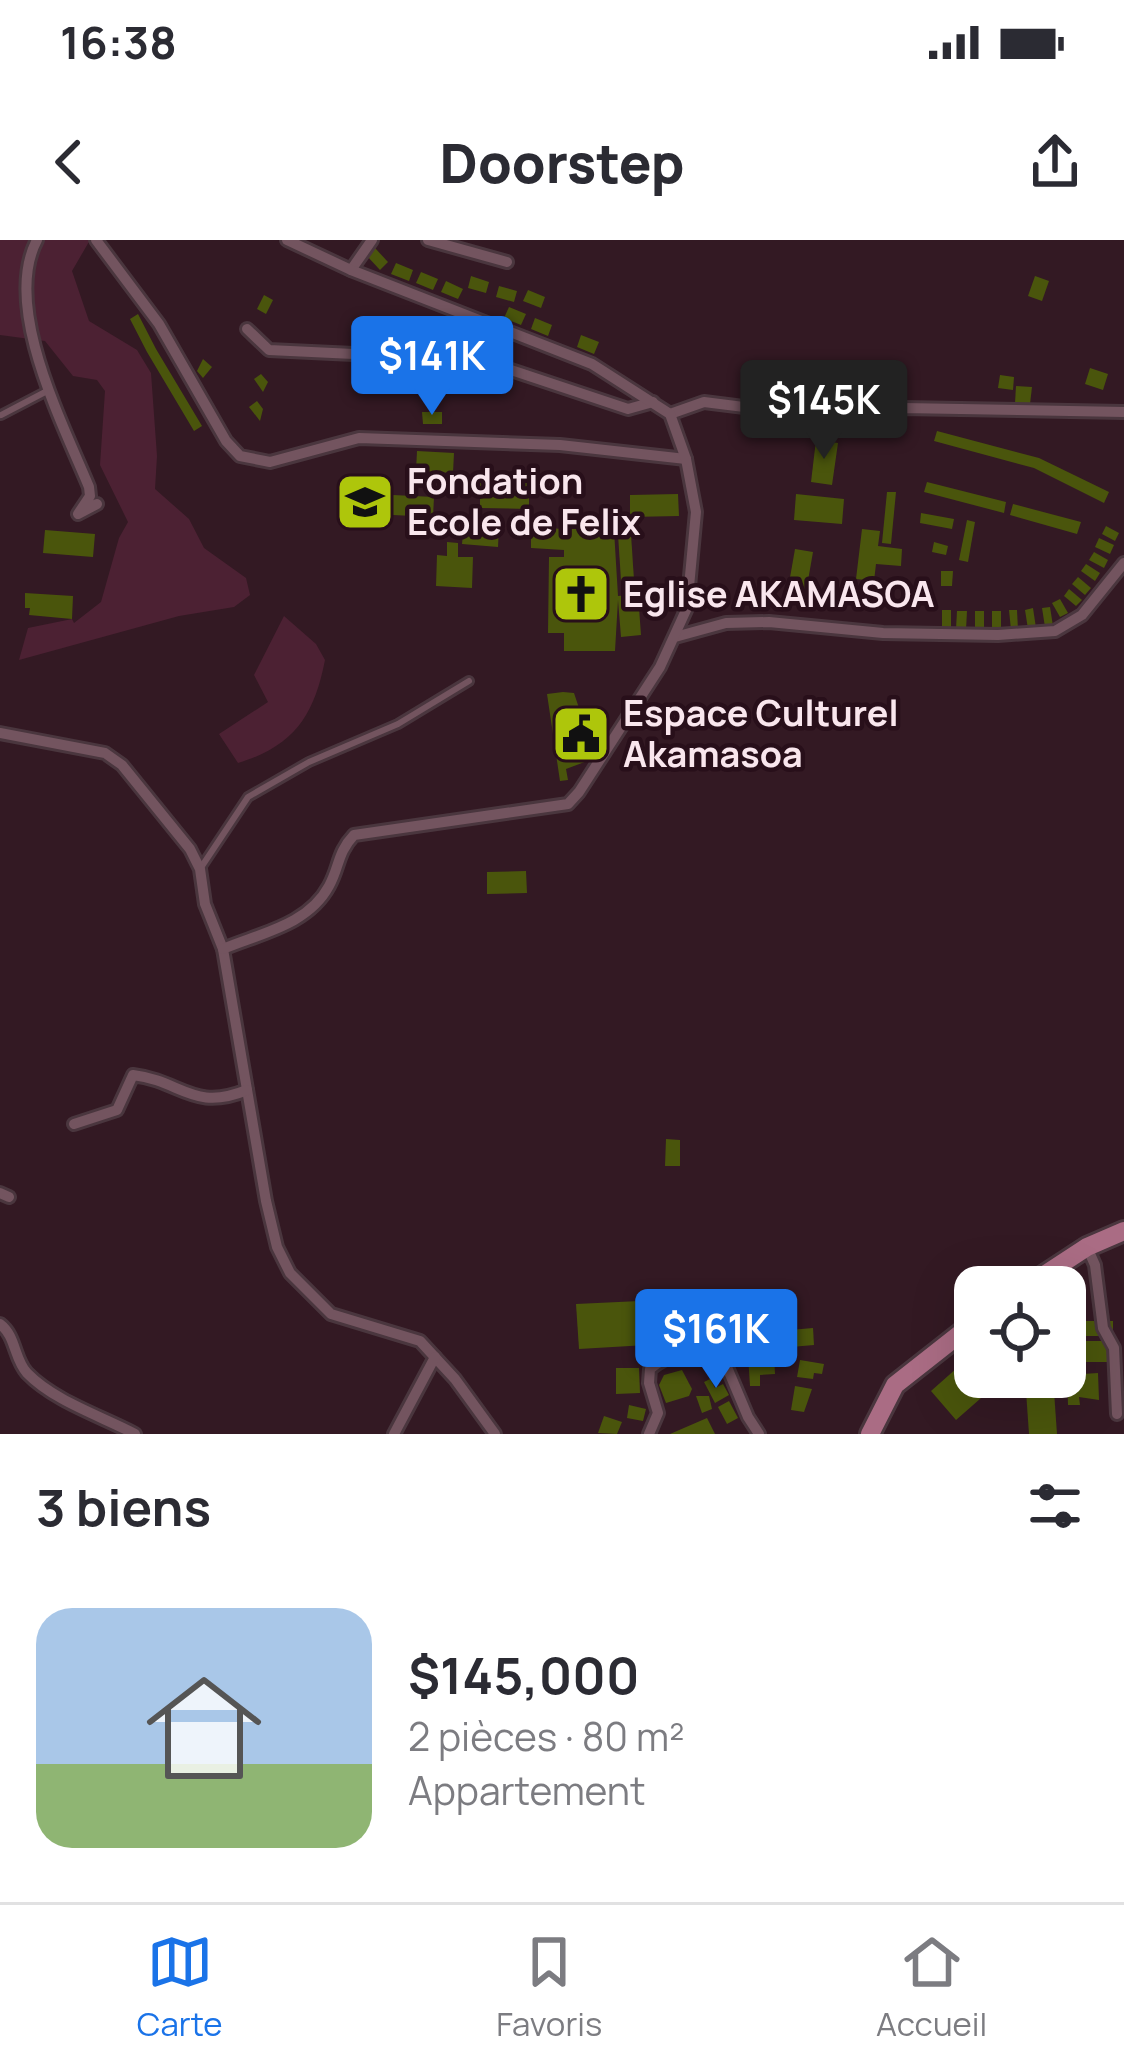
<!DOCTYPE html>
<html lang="fr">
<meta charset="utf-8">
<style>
body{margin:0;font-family:Manrope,sans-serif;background:#f2f2f3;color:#2b2b33;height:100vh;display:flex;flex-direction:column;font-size:45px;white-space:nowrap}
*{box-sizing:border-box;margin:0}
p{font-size:39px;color:#7c7c81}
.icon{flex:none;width:66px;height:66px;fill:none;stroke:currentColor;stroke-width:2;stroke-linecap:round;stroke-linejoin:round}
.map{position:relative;height:1194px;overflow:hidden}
.sheet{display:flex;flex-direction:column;background:#fff;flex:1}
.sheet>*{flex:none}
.buttons{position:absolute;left:954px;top:1026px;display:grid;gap:24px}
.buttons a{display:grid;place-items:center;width:132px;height:132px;border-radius:24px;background:#fff;box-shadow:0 12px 48px #0002;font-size:60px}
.price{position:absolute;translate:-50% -102px;padding:0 27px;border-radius:12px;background:#1a73e8;color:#fff;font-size:39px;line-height:78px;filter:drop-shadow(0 3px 6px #0008)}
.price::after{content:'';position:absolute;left:50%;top:72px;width:36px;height:27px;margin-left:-18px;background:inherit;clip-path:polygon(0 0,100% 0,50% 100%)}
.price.active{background:#222;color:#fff}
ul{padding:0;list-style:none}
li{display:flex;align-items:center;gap:36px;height:300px;padding:0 36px}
li span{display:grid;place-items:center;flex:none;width:336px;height:240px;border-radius:36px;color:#555}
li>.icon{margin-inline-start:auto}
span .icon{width:144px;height:144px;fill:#fffc;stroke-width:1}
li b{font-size:51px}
h2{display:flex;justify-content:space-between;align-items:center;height:144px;padding:0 36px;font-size:51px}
.status{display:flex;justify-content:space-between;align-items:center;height:84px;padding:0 60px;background:#fff;direction:ltr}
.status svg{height:33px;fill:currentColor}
header{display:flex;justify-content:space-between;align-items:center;height:156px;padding:0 36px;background:#fff;font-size:54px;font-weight:800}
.menu{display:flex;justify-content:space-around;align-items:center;height:168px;border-top:3px solid #e1e1e2;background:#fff;font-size:33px;color:#7c7c81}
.menu a{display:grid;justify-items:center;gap:6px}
.menu .active{color:#1a73e8}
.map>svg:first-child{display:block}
.green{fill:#4c2133}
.building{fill:#4a550c}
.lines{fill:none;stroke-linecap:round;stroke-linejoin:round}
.service-casing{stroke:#4a363e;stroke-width:12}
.minor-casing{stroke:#4a363e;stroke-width:16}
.primary-casing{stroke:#4a363e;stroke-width:24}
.service{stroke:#73545f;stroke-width:6}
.minor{stroke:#73545f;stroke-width:10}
.primary{stroke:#aa6c84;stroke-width:18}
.labels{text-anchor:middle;stroke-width:9;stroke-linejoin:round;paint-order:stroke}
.poi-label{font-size:36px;font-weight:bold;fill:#f9e6ed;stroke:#280f1a;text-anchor:start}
</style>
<div class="status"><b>16:38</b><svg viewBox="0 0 49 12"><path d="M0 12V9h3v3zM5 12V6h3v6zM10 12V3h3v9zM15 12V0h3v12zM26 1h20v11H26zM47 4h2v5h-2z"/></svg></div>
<header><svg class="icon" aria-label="back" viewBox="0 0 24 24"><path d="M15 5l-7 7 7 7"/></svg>Doorstep<svg class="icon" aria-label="share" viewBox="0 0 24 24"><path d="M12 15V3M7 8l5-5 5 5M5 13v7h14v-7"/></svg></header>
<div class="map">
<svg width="1124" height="1194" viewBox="0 0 1124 1194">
<rect width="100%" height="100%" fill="#331923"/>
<g class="green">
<path d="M0,0H90L72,31L89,81L137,110L151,133L157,216L155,249L189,279L204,308L246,338L250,355L234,367L179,376L19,420L28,388L72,379L74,383L101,362L119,298L128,282L100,225L105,151L97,140L73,136L45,101L0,95Z"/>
<path d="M284,376L316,404L325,420C314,476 294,506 238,523L219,494L268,462L254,435Z"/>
</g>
<g class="building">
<path d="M375,8L388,22L380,30L367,16Z"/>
<path d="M396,23L413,30L409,41L391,34Z"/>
<path d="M421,32L438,39L433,50L416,43Z"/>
<path d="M471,36L489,42L486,53L468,48Z"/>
<path d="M1035,36L1049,41L1042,61L1028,56Z"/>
<path d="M446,41L463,49L458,59L441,52Z"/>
<path d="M499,46L517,51L514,62L496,57Z"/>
<path d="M528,50L545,57L541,68L523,61Z"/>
<path d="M264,55L273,60L266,74L257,69Z"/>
<path d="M509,67L526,74L521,85L504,78Z"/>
<path d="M138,74L156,109L202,186L194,191L147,112L130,79Z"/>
<path d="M535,78L552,85L548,96L531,89Z"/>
<path d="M368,84L376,88L366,111L357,107Z"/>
<path d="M581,95L599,102L594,114L577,107Z"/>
<path d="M203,119L212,127L203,138L197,131Z"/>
<path d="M400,122L420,124V136L399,134Z"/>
<path d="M1090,128L1108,134L1103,150L1085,144Z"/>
<path d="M261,134L268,142L263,152L254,139Z"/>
<path d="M1000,135L1014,137L1013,150L998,148Z"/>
<path d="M1016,146L1032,147L1030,164L1015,163Z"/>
<path d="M257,161L263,169L260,181L249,167Z"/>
<path d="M422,172H442V184H423Z"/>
<path d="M937,191L1039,218L1109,252L1104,263L1034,228L934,201Z"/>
<path d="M816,200L838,203L832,245L811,242Z"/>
<path d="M417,211L454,213L453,233L416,231Z"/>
<path d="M480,241L529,243V269L480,268Z"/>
<path d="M927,242L1006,262L1004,273L924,252Z"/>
<path d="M346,250L389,252L388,266H381V271L345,269Z"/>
<path d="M887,252H896L891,304L882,303Z"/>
<path d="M678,254L679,276L630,277V255Z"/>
<path d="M796,254L844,259L842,284L794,280Z"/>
<path d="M393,255L434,257L433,277L393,275Z"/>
<path d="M1013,264L1081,282L1077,294L1010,275Z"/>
<path d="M921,273L954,279L952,289L920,283Z"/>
<path d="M967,280L975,282L968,322L959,320Z"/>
<path d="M464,284L499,286L498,307L462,304Z"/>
<path d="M1106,286L1119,293L1115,301L1102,294Z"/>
<path d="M531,288L614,290L618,356L638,354L641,395L621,397L618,360L615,411H564V393H548L549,317H564V310L531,308Z"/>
<path d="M862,289L880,291L878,306L902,309L901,326L876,324L874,341L856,339Z"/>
<path d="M45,290L95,294L93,317L43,313Z"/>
<path d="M618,294H631L634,340L621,341Z"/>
<path d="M1099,298L1114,305L1110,314L1095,307Z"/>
<path d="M447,302L458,303V317H473L472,348L436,346L437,315L447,316Z"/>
<path d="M934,302L948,306L946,315L932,312Z"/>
<path d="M795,309L813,312L806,352L788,349Z"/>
<path d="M1094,312L1108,320L1104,328L1089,320Z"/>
<path d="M1086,324L1100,333L1095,341L1081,331Z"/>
<path d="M941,331H953L952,346H941Z"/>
<path d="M1078,337L1091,348L1085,355L1072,344Z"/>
<path d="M1069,349L1082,360L1076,366L1064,356Z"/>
<path d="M25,353L73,356L72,379L29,375L30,368H25Z"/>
<path d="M1060,359L1068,373L1060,377L1052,363Z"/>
<path d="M1050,367L1053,386L1045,387L1042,368Z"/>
<path d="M1033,368L1036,388L1028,389L1025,370Z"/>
<path d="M942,370H951V388L942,389Z"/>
<path d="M1009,370H1017L1018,390H1011Z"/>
<path d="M957,371H967L966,390L956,389Z"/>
<rect x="975" y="371" width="9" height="18"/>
<path d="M992,371H1001V390L992,391Z"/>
<path d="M563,452L574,453L581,474L588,473L594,512L590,520L566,529L568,540L560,541L547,454Z"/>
<path d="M526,631L527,653L487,654V632Z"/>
<path d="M666,899L680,900V926H665Z"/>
<path d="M1078,1059L1079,1078L1065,1079V1060Z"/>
<path d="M661,1060L664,1104L579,1109L576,1064Z"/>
<rect x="1083" y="1081" width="30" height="15"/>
<path d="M1065,1086H1079V1114H1069Z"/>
<path d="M813,1088L814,1105L791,1107L790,1090Z"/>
<path d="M1083,1101H1114L1115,1122H1083Z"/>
<path d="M975,1112V1137H1005L956,1180L931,1151Z"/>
<path d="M774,1114L775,1134L760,1135V1146H750L748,1115Z"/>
<path d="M800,1120L824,1124L822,1134L814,1133L813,1139L797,1137Z"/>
<path d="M616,1128H639L640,1153L616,1154Z"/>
<path d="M682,1130L692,1149L689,1156L666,1163L659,1145L664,1135Z"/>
<path d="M1098,1133L1099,1160L1079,1157L1080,1165H1068L1067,1135Z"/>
<path d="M1025,1137H1053L1057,1194H1029Z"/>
<path d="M710,1139L715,1148L723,1144L729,1155L715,1163L704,1142Z"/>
<path d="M795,1146L812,1149L804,1172L791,1170Z"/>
<path d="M696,1156H709L712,1169L702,1173Z"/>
<path d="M729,1161L738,1178L727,1184L718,1167Z"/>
<path d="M629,1165L646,1169L643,1181L627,1178Z"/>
<path d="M604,1176L622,1182L617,1194L598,1193Z"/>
<path d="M707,1178L715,1194H670Z"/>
</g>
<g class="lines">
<g class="service-casing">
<g id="service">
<path d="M1,175L49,150"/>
<path d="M200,629L248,557L309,522L398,484L469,441"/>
</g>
</g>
<g class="minor-casing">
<g id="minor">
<path d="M37,0C2,66 62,182 89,247L90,256L78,274L97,264"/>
<path d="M96,0L159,84L226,201L240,216L270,222L359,198L560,205L686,219"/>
<path d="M428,0L507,22"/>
<path d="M351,30L372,0"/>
<path d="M247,89L269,110L481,120L628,169L653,162"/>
<path d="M670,174L704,162L776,171L903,168L1124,172"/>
<path d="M675,397L726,383L769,382L883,393L998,395L1055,391L1082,375L1124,323"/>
<path d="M0,493L105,513L122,525L190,609L200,629L205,664L223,709L266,961L277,1007L290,1033L331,1074L420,1101L455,1139L495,1194"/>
<path d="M223,709C261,693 308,685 329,646C340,626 337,613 354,595L568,564L579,552L660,427L687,368L696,272L686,219L670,174L592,124L351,30L287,0"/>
<path d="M74,884L117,870L133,835C182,841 193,872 247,850"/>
<path d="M0,953L9,957"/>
<path d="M1087,1007L1095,1025L1103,1088L1114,1108L1117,1174"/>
<path d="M0,1084C16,1096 14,1119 27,1133C54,1161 101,1176 135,1194"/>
<path d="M394,1194L435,1117"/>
<path d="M649,1194L658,1173L649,1143L650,1129C667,1114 699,1107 721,1113L748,1177L759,1194"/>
</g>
</g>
<g class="primary-casing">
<g id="primary">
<path d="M1026,1047L1087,1007L1124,991"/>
<path d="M870,1194L895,1145L975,1082"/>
</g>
</g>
<use href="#service" class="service"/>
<use href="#minor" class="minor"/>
<use href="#primary" class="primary"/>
</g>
<defs>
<g id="school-square" transform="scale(3)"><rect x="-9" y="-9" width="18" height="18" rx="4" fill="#aec60b" stroke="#280f1a"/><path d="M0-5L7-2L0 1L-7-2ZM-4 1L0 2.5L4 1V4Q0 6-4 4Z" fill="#111"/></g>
<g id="church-square" transform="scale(3)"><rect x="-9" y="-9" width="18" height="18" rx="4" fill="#aec60b" stroke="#280f1a"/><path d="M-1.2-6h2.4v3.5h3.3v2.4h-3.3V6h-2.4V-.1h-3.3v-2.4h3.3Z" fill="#111"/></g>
<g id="civic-square" transform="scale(3)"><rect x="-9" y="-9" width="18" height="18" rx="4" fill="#aec60b" stroke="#280f1a"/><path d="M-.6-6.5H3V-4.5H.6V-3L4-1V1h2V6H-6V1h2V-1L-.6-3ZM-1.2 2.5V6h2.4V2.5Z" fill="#111"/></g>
</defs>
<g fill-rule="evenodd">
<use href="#school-square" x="365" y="262"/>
<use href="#church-square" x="581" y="354"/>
<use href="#civic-square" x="581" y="494"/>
</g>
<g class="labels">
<g class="poi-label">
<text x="407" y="254">Fondation<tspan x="407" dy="41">Ecole de Felix</tspan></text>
<text x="623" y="367">Eglise AKAMASOA</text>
<text x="623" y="486">Espace Culturel<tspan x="623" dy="41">Akamasoa</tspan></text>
</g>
</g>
</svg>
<div class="buttons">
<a><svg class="icon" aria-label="locate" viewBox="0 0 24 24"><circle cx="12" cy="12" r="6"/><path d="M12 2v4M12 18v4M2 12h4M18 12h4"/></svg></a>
</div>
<b class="price" style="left:432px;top:178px">$141K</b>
<b class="price active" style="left:824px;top:222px">$145K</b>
<b class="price" style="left:716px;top:1151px">$161K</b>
</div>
<section class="sheet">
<h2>3 biens<svg class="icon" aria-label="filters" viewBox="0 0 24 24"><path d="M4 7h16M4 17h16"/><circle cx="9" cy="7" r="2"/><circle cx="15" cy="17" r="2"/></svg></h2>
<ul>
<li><span style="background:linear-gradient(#a9c7e8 65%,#8fb573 0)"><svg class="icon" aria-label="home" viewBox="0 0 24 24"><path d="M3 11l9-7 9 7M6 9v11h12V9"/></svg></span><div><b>$145,000</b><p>2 pièces · 80 m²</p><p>Appartement</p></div></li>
</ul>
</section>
<nav class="menu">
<a class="active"><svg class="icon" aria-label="map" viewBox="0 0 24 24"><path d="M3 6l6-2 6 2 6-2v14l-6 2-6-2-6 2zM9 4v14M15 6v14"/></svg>Carte</a>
<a><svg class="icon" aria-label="saved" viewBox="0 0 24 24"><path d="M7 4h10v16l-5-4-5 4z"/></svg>Favoris</a>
<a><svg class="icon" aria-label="home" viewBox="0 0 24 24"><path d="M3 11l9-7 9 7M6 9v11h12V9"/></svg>Accueil</a>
</nav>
